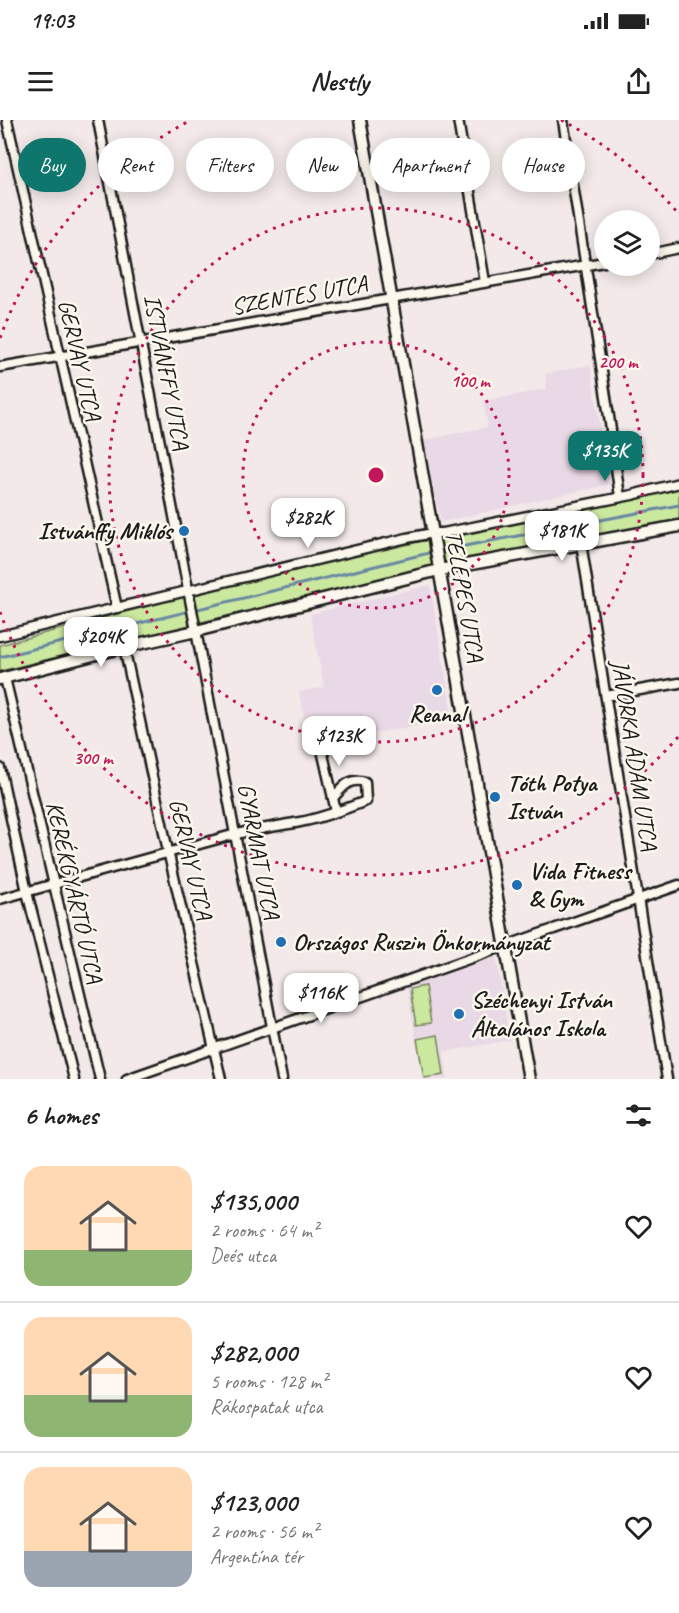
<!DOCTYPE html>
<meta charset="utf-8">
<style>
body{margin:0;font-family:Caveat,sans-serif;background:#f6f6f6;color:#222;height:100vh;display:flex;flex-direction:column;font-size:22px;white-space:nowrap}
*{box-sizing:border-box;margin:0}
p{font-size:20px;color:#767676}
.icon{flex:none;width:33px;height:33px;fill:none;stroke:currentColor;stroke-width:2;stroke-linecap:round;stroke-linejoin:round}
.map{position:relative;height:959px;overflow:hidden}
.drawer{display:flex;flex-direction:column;background:#fff;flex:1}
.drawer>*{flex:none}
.hud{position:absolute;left:18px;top:18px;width:644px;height:54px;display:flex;gap:12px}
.fabs{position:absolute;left:594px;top:90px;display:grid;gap:12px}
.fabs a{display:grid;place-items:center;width:66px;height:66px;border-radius:50%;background:#fff;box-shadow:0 3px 15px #0003;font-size:30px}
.price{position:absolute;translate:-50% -51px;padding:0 14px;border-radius:12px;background:#fff;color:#222;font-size:20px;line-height:39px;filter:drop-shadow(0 2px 3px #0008)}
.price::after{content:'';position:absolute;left:50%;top:36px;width:18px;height:14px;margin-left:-9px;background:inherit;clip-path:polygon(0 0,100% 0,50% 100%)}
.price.selected{background:#0f766e;color:#fff}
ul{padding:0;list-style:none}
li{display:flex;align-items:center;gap:18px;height:150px;padding:0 24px}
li+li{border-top:2px solid #e0e0e0}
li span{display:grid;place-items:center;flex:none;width:168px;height:120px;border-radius:18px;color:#555}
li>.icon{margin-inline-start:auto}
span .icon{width:72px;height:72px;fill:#fffc;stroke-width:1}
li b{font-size:26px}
h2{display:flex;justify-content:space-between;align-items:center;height:72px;padding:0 24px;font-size:26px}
.tag{padding:0 21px;border-radius:27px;background:#fff;box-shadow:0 3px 15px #0003;font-size:21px;line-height:54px}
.tag.selected{background:#0f766e;color:#fff}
.status{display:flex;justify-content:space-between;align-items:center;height:42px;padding:0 30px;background:#fff;direction:ltr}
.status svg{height:16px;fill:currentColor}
header{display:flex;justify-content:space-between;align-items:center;height:78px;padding:0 24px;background:#fff;font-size:27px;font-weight:600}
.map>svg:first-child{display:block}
.built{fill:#e9d8e5}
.green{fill:#cbe89f;stroke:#74825e;stroke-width:1.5}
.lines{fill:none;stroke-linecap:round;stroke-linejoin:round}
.stream{stroke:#6988a2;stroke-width:3}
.minor-casing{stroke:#1c1c1c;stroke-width:13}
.tertiary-casing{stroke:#1c1c1c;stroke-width:15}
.minor{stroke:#fbf7ec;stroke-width:8}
.tertiary{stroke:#fbf7ec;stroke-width:10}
.ring{fill:none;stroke:#c2185b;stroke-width:3;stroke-dasharray:3 6}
.poi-dot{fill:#1f6fb2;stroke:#fbf7ec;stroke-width:2}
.labels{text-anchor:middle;stroke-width:5;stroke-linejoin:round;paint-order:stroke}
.street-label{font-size:24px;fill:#1c1c1c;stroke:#fbf7ec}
.poi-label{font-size:24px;font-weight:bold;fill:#1c1c1c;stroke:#fbf7ec;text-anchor:start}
.centre{fill:#c2185b;stroke:#fbf7ec;stroke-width:3}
.ring-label{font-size:18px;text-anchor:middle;font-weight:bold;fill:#c2185b;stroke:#fbf7ec;stroke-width:5;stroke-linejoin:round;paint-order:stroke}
</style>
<div class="status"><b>19:03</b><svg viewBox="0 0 49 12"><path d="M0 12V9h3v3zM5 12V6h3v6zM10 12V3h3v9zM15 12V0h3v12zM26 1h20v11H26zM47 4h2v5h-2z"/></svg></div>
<header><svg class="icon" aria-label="menu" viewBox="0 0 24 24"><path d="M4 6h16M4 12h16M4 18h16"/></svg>Nestly<svg class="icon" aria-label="share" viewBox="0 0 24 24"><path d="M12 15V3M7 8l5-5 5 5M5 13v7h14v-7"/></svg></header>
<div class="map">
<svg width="679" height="959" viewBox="0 0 679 959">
<rect width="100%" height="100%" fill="#f3e9e9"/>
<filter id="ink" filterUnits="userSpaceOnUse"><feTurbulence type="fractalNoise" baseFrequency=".0167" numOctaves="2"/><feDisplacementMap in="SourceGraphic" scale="12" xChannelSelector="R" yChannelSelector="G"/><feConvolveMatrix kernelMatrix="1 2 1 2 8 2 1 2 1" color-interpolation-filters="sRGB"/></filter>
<g filter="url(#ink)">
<g class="built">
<path d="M590,245L610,364L441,402L424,320L488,307L483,281L547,269L545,254Z"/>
<path d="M430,465L453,599L370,614L310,621L299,572L324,567L310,494Z"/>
<path d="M496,837L510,920L444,932L448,959H423L407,868Z"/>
</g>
<g class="green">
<path d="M679,369V401L448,442L0,551V525L197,473L423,421L445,419Z"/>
<path d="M425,866L431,903L416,905L410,869Z"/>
<path d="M438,915L444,955L424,958L417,919Z"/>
</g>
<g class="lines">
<g class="stream">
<path d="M439,431L679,385"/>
<path d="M0,537L433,432"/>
</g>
<g class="minor-casing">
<g id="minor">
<path d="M7,0L117,488"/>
<path d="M98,0L282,959"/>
<path d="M458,0L485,162"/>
<path d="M563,0L610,303L620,377"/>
<path d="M650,134L679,128"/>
<path d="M0,247L604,142"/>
<path d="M581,423L667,959"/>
<path d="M0,516L407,418L433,413H443L632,375L679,363"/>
<path d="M124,527L168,731L221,959"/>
<path d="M5,558L100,959"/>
<path d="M606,576L679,563"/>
<path d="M320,621L333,678"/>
<path d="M0,648L27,772L74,959"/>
<path d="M0,779L236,714C257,709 278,706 300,702C323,698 345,689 366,681L365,662C349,657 343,667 333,678L336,692"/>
<path d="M127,959L679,765"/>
</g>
</g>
<g class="tertiary-casing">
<g id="tertiary">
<path d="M360,0L529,959"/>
<path d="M0,559L124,527L196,511L439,450L679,406"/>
</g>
</g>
<use href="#minor" class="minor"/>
<use href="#tertiary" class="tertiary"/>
</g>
</g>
<g class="ring">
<circle cx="376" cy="355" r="133"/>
<circle cx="376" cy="355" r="267"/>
<path d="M678 617A400 400 0 0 1 0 492M0 218A400 400 0 0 1 191 0M561 0A400 400 0 0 1 678 93"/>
</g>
<g class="poi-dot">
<circle cx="184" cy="411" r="6"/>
<circle cx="437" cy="570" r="6"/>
<circle cx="495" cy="677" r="6"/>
<circle cx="517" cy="765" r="6"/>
<circle cx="281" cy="822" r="6"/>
<circle cx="459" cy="894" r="6"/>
</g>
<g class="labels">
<g class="street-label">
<text transform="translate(299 175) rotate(-10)" y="8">SZENTES UTCA</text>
<text transform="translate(80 240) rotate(77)" y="8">GERVAY UTCA</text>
<text transform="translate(167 252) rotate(79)" y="8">ISTVÁNFFY UTCA</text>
<text transform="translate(465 476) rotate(80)" y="8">TELEPES UTCA</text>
<text transform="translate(635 635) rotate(81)" y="8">JÁVORKA ÁDÁM UTCA</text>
<text transform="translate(259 731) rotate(79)" y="8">GYARMAT UTCA</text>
<text transform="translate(191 739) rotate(77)" y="8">GERVAY UTCA</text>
<text transform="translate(75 772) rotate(77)" y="8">KERÉKGYÁRTÓ UTCA</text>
</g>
<g class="poi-label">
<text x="172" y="419" text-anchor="end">Istvánffy Miklós</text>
<text x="437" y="602" text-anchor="middle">Reanal</text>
<text x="507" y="671">Tóth Potya<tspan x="507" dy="28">István</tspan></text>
<text x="529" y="759">Vida Fitness<tspan x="529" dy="28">&amp; Gym</tspan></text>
<text x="293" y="830">Országos Ruszin Önkormányzat</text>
<text x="471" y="888">Széchenyi István<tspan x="471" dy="28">Általános Iskola</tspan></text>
</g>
</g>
<circle cx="376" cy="355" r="9" class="centre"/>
<g class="ring-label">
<text x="618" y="248">200 m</text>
<text x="470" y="267">100 m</text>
<text x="93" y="644">300 m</text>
</g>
</svg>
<div class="fabs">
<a><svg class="icon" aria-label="layers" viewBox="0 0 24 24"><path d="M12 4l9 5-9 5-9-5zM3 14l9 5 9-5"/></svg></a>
</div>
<b class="price selected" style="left:605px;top:362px">$135K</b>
<b class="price" style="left:308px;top:429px">$282K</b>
<b class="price" style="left:562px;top:442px">$181K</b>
<b class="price" style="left:101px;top:548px">$204K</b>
<b class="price" style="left:339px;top:647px">$123K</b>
<b class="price" style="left:321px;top:904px">$116K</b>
<div class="hud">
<a class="tag selected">Buy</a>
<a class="tag">Rent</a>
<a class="tag">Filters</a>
<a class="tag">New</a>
<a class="tag">Apartment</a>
<a class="tag">House</a>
</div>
</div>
<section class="drawer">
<h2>6 homes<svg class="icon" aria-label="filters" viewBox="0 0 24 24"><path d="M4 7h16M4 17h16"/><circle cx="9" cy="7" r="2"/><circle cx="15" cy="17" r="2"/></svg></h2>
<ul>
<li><span style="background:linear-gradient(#ffd9b3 70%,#8fb573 0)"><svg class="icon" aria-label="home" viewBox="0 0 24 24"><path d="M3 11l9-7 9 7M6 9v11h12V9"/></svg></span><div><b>$135,000</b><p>2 rooms · 64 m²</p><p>Deés utca</p></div><svg class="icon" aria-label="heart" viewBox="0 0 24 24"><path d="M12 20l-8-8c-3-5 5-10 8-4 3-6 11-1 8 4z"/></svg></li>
<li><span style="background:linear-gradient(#ffd9b3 65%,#8fb573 0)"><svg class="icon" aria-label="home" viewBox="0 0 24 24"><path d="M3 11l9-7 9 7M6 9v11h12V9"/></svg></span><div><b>$282,000</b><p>5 rooms · 128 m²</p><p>Rákospatak utca</p></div><svg class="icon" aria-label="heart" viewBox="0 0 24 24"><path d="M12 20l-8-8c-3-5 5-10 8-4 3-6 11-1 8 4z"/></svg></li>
<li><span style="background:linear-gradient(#ffd9b3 70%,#9aa5b1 0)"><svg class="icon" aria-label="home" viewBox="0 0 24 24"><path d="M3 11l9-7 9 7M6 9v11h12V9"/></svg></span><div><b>$123,000</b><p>2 rooms · 56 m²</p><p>Argentína tér</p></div><svg class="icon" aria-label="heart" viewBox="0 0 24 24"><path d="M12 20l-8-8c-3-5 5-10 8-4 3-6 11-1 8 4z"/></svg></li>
</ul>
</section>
